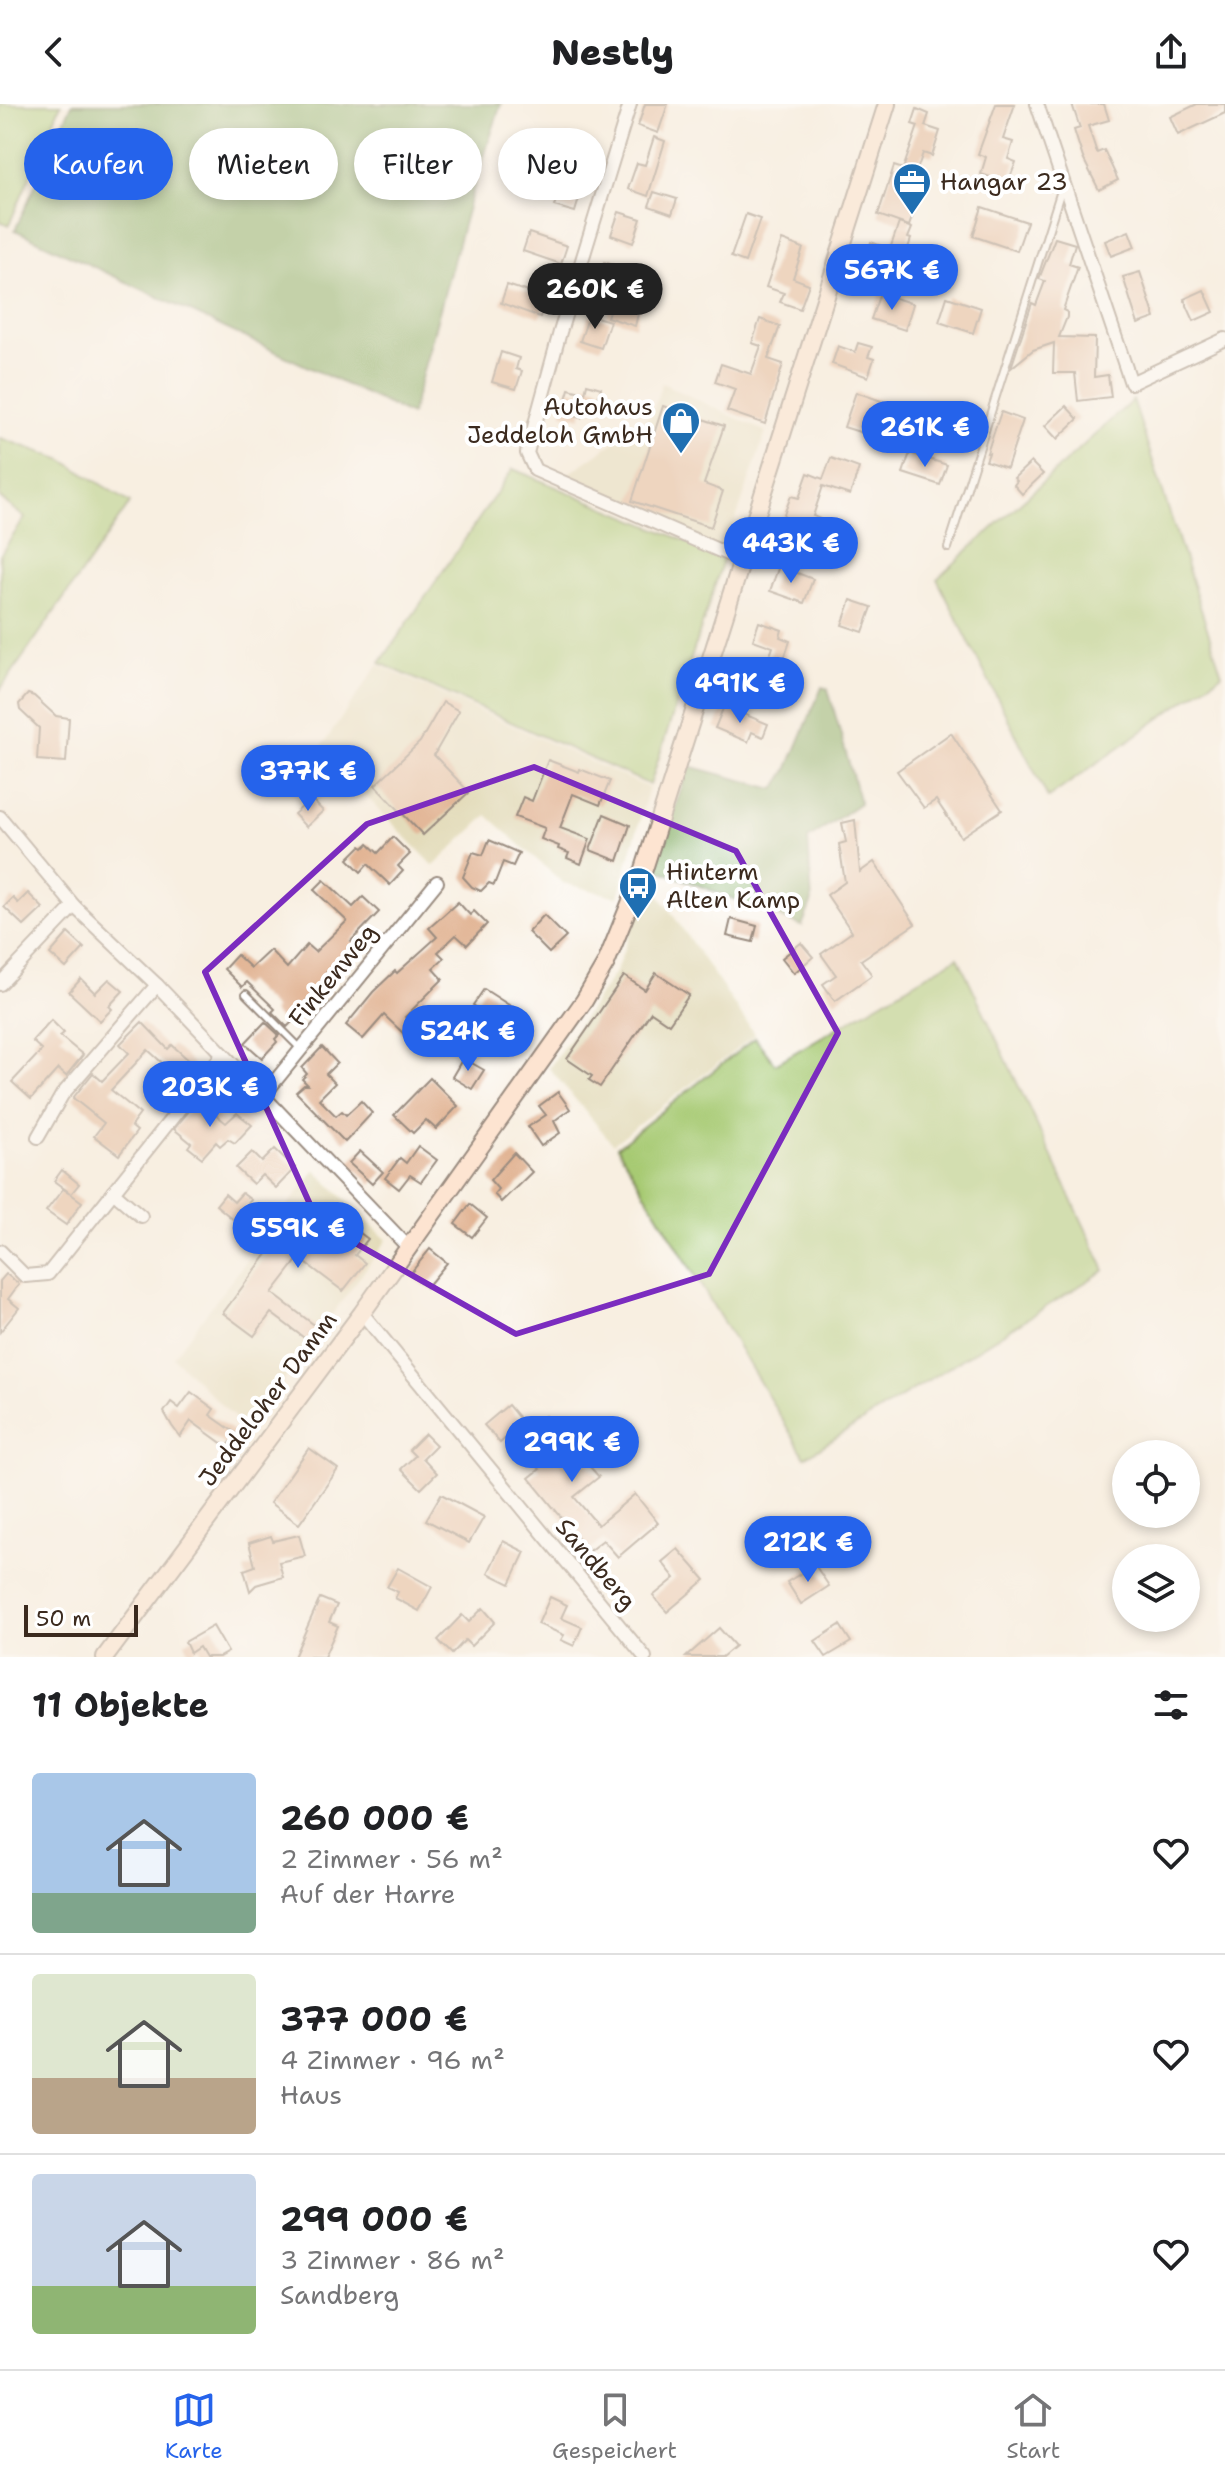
<!DOCTYPE html>
<html lang="de">
<meta charset="utf-8">
<style>
body{margin:0;font-family:"Shantell Sans",sans-serif;background:#f2f2f2;color:#202124;height:100vh;display:flex;flex-direction:column;font-size:30px;white-space:nowrap}
*{box-sizing:border-box;margin:0}
p{font-size:26px;color:#757577}
.icon{flex:none;width:44px;height:44px;fill:none;stroke:currentColor;stroke-width:2;stroke-linecap:round;stroke-linejoin:round}
.map{position:relative;height:1553px;overflow:hidden}
.side{display:flex;flex-direction:column;background:#fff;flex:1}
.side>*{flex:none}
.banner{position:absolute;left:24px;top:24px;width:800px;height:72px;display:flex;gap:16px}
.tools{position:absolute;left:1112px;top:1336px;display:grid;gap:16px}
.tools a{display:grid;place-items:center;width:88px;height:88px;border-radius:50%;background:#fff;box-shadow:0 4px 12px #0003;font-size:40px}
.scale{position:absolute;left:24px;bottom:20px;width:114px;box-sizing:border-box;padding-left:8px;border:4px solid #3b2a1e;border-top:0;font-size:22px;line-height:28px;white-space:nowrap;color:#3b2a1e;-webkit-text-stroke:6px #fff;paint-order:stroke}
.price{position:absolute;translate:-50% -68px;padding:0 18px;border-radius:28px;background:#2563eb;color:#fff;font-size:26px;line-height:52px;filter:drop-shadow(0 2px 4px #0008)}
.price::after{content:'';position:absolute;left:50%;top:48px;width:24px;height:18px;margin-left:-12px;background:inherit;clip-path:polygon(0 0,100% 0,50% 100%)}
.price.on{background:#222;color:#fff}
ul{padding:0;list-style:none}
li{display:flex;align-items:center;gap:24px;height:200px;padding:0 32px}
li+li{border-top:2px solid #e0e0e0}
li span{display:grid;place-items:center;flex:none;width:224px;height:160px;border-radius:8px;color:#555}
li>.icon{margin-inline-start:auto}
span .icon{width:96px;height:96px;fill:#fffc;stroke-width:1}
li b{font-size:34px}
h2{display:flex;justify-content:space-between;align-items:center;height:96px;padding:0 32px;font-size:34px}
.pill{padding:0 28px;border-radius:36px;background:#fff;box-shadow:0 4px 12px #0003;font-size:28px;line-height:72px}
.pill.on{background:#2563eb;color:#fff}
header{display:flex;justify-content:space-between;align-items:center;height:104px;padding:0 32px;background:#fff;font-size:36px;font-weight:800}
.dock{display:flex;justify-content:space-around;align-items:center;height:112px;border-top:2px solid #e0e0e0;background:#fff;font-size:22px;color:#757577}
.dock a{display:grid;justify-items:center;gap:4px}
.dock .on{color:#2563eb}
.map>svg:first-child{display:block}
.built{fill:#e3dbba}
.green{fill:#a7ca73;stroke:#717a48;stroke-width:2}
.forest{fill:#85ae65;stroke:#606c42;stroke-width:2}
.building{fill:#e2b595}
.lines{fill:none;stroke-linecap:round;stroke-linejoin:round}
.lane-casing{stroke:#9a8c80;stroke-width:10}
.street-casing{stroke:#9a8c80;stroke-width:16}
.secondary-casing{stroke:#9a8c80;stroke-width:20}
.lane{stroke:#fff;stroke-width:6}
.street{stroke:#fff;stroke-width:12}
.secondary{stroke:#fde4d1;stroke-width:16}
.marked{fill:none;stroke:#7b2cbf;stroke-width:6;stroke-linejoin:round}
.labels{text-anchor:middle;stroke-width:8;stroke-linejoin:round;paint-order:stroke}
.poi-label{font-size:24px;fill:#3b2a1e;stroke:#fff;text-anchor:start}
.street-label{font-size:24px;fill:#3b2a1e;stroke:#fff}
</style>
<header><svg class="icon" aria-label="back" viewBox="0 0 24 24"><path d="M15 5l-7 7 7 7"/></svg>Nestly<svg class="icon" aria-label="share" viewBox="0 0 24 24"><path d="M12 15V3M7 8l5-5 5 5M5 13v7h14v-7"/></svg></header>
<div class="map">
<svg width="1225" height="1553" viewBox="0 0 1225 1553">
<rect width="100%" height="100%" fill="#fff"/>
<filter id="ink" filterUnits="userSpaceOnUse"><feTurbulence type="fractalNoise" baseFrequency=".0125" numOctaves="2"/><feDisplacementMap in="SourceGraphic" scale="16" xChannelSelector="R" yChannelSelector="G"/><feConvolveMatrix kernelMatrix="1 2 1 2 8 2 1 2 1" color-interpolation-filters="sRGB"/></filter>
<filter id="wash" filterUnits="userSpaceOnUse"><feTurbulence type="fractalNoise" baseFrequency=".006" numOctaves="4" result="noise"/><feDisplacementMap in="SourceGraphic" scale="32" xChannelSelector="R" yChannelSelector="G"/><feGaussianBlur stdDeviation="1.8" result="paint"/><feColorMatrix in="noise" values="0 0 0 0 0 0 0 0 0 0 0 0 0 0 0 0 0 1.4 0 .05"/><feComposite in="paint" operator="in"/></filter>
<g filter="url(#wash)">
<rect width="100%" height="100%" fill="#f8efe1"/>
<g class="built">
<path d="M662,279L766,328L725,447L560,376L651,312Z"/>
<path d="M378,561L649,684L618,793L563,779L487,711L434,762L320,645Z"/>
<path d="M649,776L755,931L613,1040L549,964L616,867Z"/>
<path d="M315,1066L387,1136L247,1326L173,1253Z"/>
</g>
<g class="green">
<path d="M0,0H61L9,121L0,117Z"/>
<path d="M1133,296L1222,570L1048,694L937,475Z"/>
<path d="M0,334L63,356L130,399L0,586V451L25,414L0,394Z"/>
<path d="M513,365L724,453L650,681L380,559Z"/>
<path d="M958,853L1105,1166L805,1353L617,1043L755,934L775,960Z"/>
</g>
<g class="forest">
<path d="M72,0H501L469,99L411,311L15,126Z"/>
<path d="M822,583L828,585L860,699L808,735L812,797L802,822L654,764L689,662L775,685L787,666Z"/>
</g>
<g id="blocks">
<g class="building">
<path d="M645,0H668L658,29L638,22Z"/>
<path d="M996,0H1015L1003,35L1013,38L1008,55L1016,58L1008,79L981,70L986,53L978,50Z"/>
<path d="M1072,0H1104L1109,16L1088,22L1097,49L1104,46L1118,76L1099,86L1083,54L1074,26L1080,24Z"/>
<path d="M1197,0H1225V9L1178,31L1170,13Z"/>
<path d="M917,5L929,10L925,22L940,27L932,52L923,49L911,83L921,87L909,122L878,111L894,62L903,65L918,22L912,20Z"/>
<path d="M566,31L589,38L583,57L560,49Z"/>
<path d="M654,33L665,37L648,92L628,85L637,59L645,61Z"/>
<path d="M536,43L560,51L548,88L527,82Z"/>
<path d="M560,85L580,91L575,108L554,102Z"/>
<path d="M654,88L677,95L672,110L649,102Z"/>
<path d="M982,103L1027,118L1017,147L973,132Z"/>
<path d="M619,108L641,115L633,139L611,131Z"/>
<path d="M746,110L760,115L745,158L731,153Z"/>
<path d="M899,119L912,124L908,134L911,135L900,168L865,156L871,138L890,145Z"/>
<path d="M1129,127L1135,143L1111,152L1105,137Z"/>
<path d="M529,129L567,142L561,160L523,147Z"/>
<path d="M1055,134L1075,140L1069,160L1078,163L1063,206L1067,208V213L1059,233L1095,234L1094,273L1108,271L1111,293L1078,297L1075,269H1053L1054,239L1033,246L1011,264L1032,199L1036,201L1045,177L1039,175Z"/>
<path d="M782,136L803,144L793,174L809,180L800,205L780,198L784,189L766,183Z"/>
<path d="M604,158L624,164L617,185L642,194L635,222L607,213L615,189L596,183Z"/>
<path d="M1140,168L1155,214L1138,220L1123,173Z"/>
<path d="M507,181L547,194L540,213L501,199Z"/>
<path d="M1204,186L1214,208L1194,217L1184,195Z"/>
<path d="M880,189L913,200L905,226L871,215Z"/>
<path d="M947,193L981,204L973,229L939,218Z"/>
<path d="M589,211L610,217L601,244L580,237Z"/>
<path d="M760,215L780,222L768,255L783,260L765,320L727,307L735,285L715,278L721,260L751,270L761,242L752,239Z"/>
<path d="M858,239L872,243L868,253L874,255L868,273L832,260L838,242L855,248Z"/>
<path d="M501,248L519,254L516,265L522,267L516,285L492,278Z"/>
<path d="M587,280L601,284L595,305L584,302L581,314L562,309L569,285L585,289Z"/>
<path d="M856,288L890,300L885,315L881,314L875,333L844,323Z"/>
<path d="M663,302L724,322L704,380L723,387L711,423L632,397Z"/>
<path d="M1066,302L1078,315L1057,335L1045,322Z"/>
<path d="M1001,308L1023,316L1007,364L986,357L989,349H987Z"/>
<path d="M910,349L947,361L940,381L903,369Z"/>
<path d="M831,354L859,364L850,391L823,382L813,412L820,415L813,431L802,426L799,433L778,426L791,392L799,394L808,369L823,375Z"/>
<path d="M1031,358L1043,370L1022,390L1014,381L1017,377L1014,374Z"/>
<path d="M779,462L813,475L804,499L770,487Z"/>
<path d="M851,496L872,503L863,528L842,521Z"/>
<path d="M759,518L782,526L780,533L790,537L781,564L767,559L773,543L753,536Z"/>
<path d="M28,590L34,592L56,612L69,614L66,658L37,656L39,624L20,606L19,600Z"/>
<path d="M443,598L459,607L434,651L469,688L423,731L375,681L420,638Z"/>
<path d="M724,602L768,620L763,633L752,628L748,638L715,624Z"/>
<path d="M951,629L1002,706L961,733L936,696L924,704L897,667Z"/>
<path d="M548,656L579,668L580,665L610,677L600,701L573,690L560,724L590,735L581,760L567,754L569,749L558,745L559,742L541,735L545,724L515,713L523,693L532,697Z"/>
<path d="M311,695L323,707L306,723L294,710Z"/>
<path d="M604,710L630,721L618,757L590,746Z"/>
<path d="M855,716L860,768L874,758L915,820L861,856L872,871L835,897L823,880L836,871L821,850L852,828L827,791L845,778L839,740L846,738L842,719Z"/>
<path d="M393,733L410,750L398,762L403,767L390,781L368,760L361,768L348,755L361,742L364,744L368,740L378,749Z"/>
<path d="M489,736L519,749L513,762L503,758L494,781L489,779L481,787L472,783L463,773L473,748L483,751Z"/>
<path d="M324,776L353,803L363,793L379,808L351,837L355,840L325,870L328,872L300,904L303,907L287,923L272,908L275,905L247,878L242,883L224,865L237,851L251,864L270,846L287,864L307,841L315,848L347,817L314,786Z"/>
<path d="M28,789L43,804L24,822L4,803L13,794L18,799Z"/>
<path d="M458,798L470,811L474,807L487,820L467,841L456,831L438,848L444,854L433,864L443,875L405,913L412,921L404,930L384,911L363,935L346,921L373,888L395,867L397,869L437,833L429,824Z"/>
<path d="M544,811L566,833L549,849L528,828Z"/>
<path d="M731,815L757,822L753,838L727,832Z"/>
<path d="M68,829L84,844L66,864L50,850Z"/>
<path d="M801,839L813,853L794,869L782,854Z"/>
<path d="M656,869L689,891L669,920L651,908L600,983L589,976L592,972L567,955L624,872L645,886Z"/>
<path d="M81,875L95,889L109,875L123,887L109,902L112,905L100,917L69,888Z"/>
<path d="M484,885L512,903L501,919L517,930L505,949L471,927L484,909L473,901Z"/>
<path d="M51,916L64,929L60,932L83,951L66,972L58,965L31,995L12,978L42,946L32,937Z"/>
<path d="M142,918L168,945L172,941L193,960L179,974L148,946L111,986L140,1010L131,1022L137,1027L119,1051L94,1032L104,1019L73,994L93,969L102,977L129,949L120,940Z"/>
<path d="M265,918L279,931L275,935L277,938L262,954L245,939Z"/>
<path d="M322,943L337,959L326,970L335,979L319,995L336,1012L342,1007L346,1011L361,997L372,1009L345,1038L296,988L304,981H308L302,975L307,970L302,964Z"/>
<path d="M463,954L484,966L472,985L452,973Z"/>
<path d="M430,974L458,1002L436,1025L426,1016L413,1029L394,1011Z"/>
<path d="M558,988L570,1005L554,1017L560,1029L541,1042L528,1023L546,1011L539,1002Z"/>
<path d="M198,996L226,1019L237,1009L252,1021L235,1039L228,1035L220,1042L216,1038L202,1054L188,1043L191,1039L174,1025Z"/>
<path d="M418,1042L437,1056L421,1078L410,1071L399,1085L385,1074L400,1054L406,1059Z"/>
<path d="M275,1045L295,1064L276,1084L262,1071L253,1080L236,1064L252,1048L262,1058Z"/>
<path d="M360,1047L383,1068L372,1080L349,1059Z"/>
<path d="M514,1049L532,1068L501,1098L494,1090L498,1085L490,1076Z"/>
<path d="M62,1066L79,1080L71,1090L82,1098L66,1121L46,1107L63,1085L70,1089L54,1077Z"/>
<path d="M242,1089L251,1096L234,1116L216,1101L225,1090L234,1098Z"/>
<path d="M311,1100L332,1116L336,1111L368,1135L355,1151L365,1159L343,1187L299,1154L272,1189L317,1223L307,1236L271,1209L254,1232L223,1209L279,1134L283,1137Z"/>
<path d="M470,1100L487,1114L472,1133L455,1120Z"/>
<path d="M430,1145L447,1159L426,1184L410,1170Z"/>
<path d="M6,1170L19,1180L8,1195L19,1204L0,1228V1177Z"/>
<path d="M191,1288L214,1305L210,1311L237,1330L227,1343L191,1317L180,1333L172,1322L164,1308L171,1298L179,1304Z"/>
<path d="M508,1301L529,1326L545,1312L599,1373L574,1393L598,1421L635,1390L658,1419L618,1453L603,1436L589,1447L529,1374L540,1365L511,1329L500,1339L484,1321Z"/>
<path d="M425,1330L436,1341L423,1354L437,1369L421,1385L401,1365L415,1352L409,1346Z"/>
<path d="M309,1344L338,1365L299,1420L270,1399Z"/>
<path d="M441,1390L484,1413L469,1439L426,1416Z"/>
<path d="M299,1431L305,1452L279,1458L283,1473L256,1481L250,1487L244,1466L255,1462L249,1439L271,1432L273,1437Z"/>
<path d="M503,1437L525,1448L510,1480L488,1469Z"/>
<path d="M678,1445L705,1476L667,1508L653,1492L675,1474L662,1458Z"/>
<path d="M815,1461L829,1482L801,1500L787,1478Z"/>
<path d="M398,1464L432,1483L419,1507L395,1494L398,1488L387,1483Z"/>
<path d="M550,1493L567,1501L561,1514L582,1523L574,1542L561,1536L564,1531L538,1520Z"/>
<path d="M320,1494L337,1501L329,1518L338,1522L324,1553H294Z"/>
<path d="M483,1504L495,1518L471,1542L465,1536L452,1550L438,1536L462,1511L469,1518Z"/>
<path d="M840,1521L851,1538L826,1553L815,1537Z"/>
<path d="M213,1522L228,1548L219,1553H205L199,1543L190,1549L185,1538Z"/>
<path d="M719,1524L735,1542L722,1553H686Z"/>
</g>
</g>
</g>
<g filter="url(#ink)">
<use href="#blocks" fill-opacity="0" stroke="#9a8c80" stroke-width="2"/>
<g class="lines">
<g class="lane-casing">
<g id="lane">
<path d="M948,444L1063,80"/>
<path d="M246,890L301,945"/>
</g>
</g>
<g class="street-casing">
<g id="street">
<path d="M630,0L560,228L527,349L535,366L743,457"/>
<path d="M1037,0L1131,279L1225,235"/>
<path d="M0,713L74,802L157,881L408,1143"/>
<path d="M0,880L74,802"/>
<path d="M263,992L437,778"/>
<path d="M38,1033L62,991L157,881"/>
<path d="M113,1088L141,1112"/>
<path d="M0,1147L25,1172L48,1170L223,950"/>
<path d="M362,1209L645,1553"/>
</g>
</g>
<g class="secondary-casing">
<path id="secondary" d="M105,1553L362,1209L584,897L606,859L644,765L887,0"/>
</g>
<use href="#lane" class="lane"/>
<use href="#street" class="street"/>
<use href="#secondary" class="secondary"/>
</g>
</g>
<path d="M0 0H1225V1553H0ZM534,663L736,747L838,929L709,1170L516,1230L318,1118L205,868L367,720Z" fill="#f8efe1" fill-opacity=".55" fill-rule="evenodd"/>
<path class="marked" d="M534,663L736,747L838,929L709,1170L516,1230L318,1118L205,868L367,720Z"/>
<defs>
<g id="office-pin" transform="scale(2)"><path d="M0 17L-7.5 6A9.5 9.5 0 1 1 7.5 6Z" fill="#1f6fb2" stroke="#fff"/><path d="M-6-3h4V-5.5h4V-3h4V5H-6ZM-1-4.5V-3h2v-1.5ZM-6 0V1H6V0Z" fill="#fff"/></g>
<g id="shop-pin" transform="scale(2)"><path d="M0 17L-7.5 6A9.5 9.5 0 1 1 7.5 6Z" fill="#1f6fb2" stroke="#fff"/><path d="M-5-2.5h2.3a2.7 3.5 0 0 1 5.4 0H5L5.5 6h-11ZM-1.5-2.5h3a1.5 2.3 0 0 0-3 0Z" fill="#fff"/></g>
<g id="bus-pin" transform="scale(2)"><path d="M0 17L-7.5 6A9.5 9.5 0 1 1 7.5 6Z" fill="#1f6fb2" stroke="#fff"/><path d="M-5-6H5V4H4V6H2V4H-2V6H-4V4H-5ZM-3.5-4V0h7V-4ZM-3.5 1.2v1.5H-2V1.2ZM2 1.2v1.5H3.5V1.2Z" fill="#fff"/></g>
</defs>
<g fill-rule="evenodd">
<use href="#office-pin" x="912" y="78"/>
<use href="#shop-pin" x="681" y="317"/>
<use href="#bus-pin" x="638" y="782"/>
</g>
<g class="labels">
<g class="poi-label">
<text x="940" y="86">Hangar 23</text>
<text x="653" y="311" text-anchor="end">Autohaus<tspan x="653" dy="28">Jeddeloh GmbH</tspan></text>
<text x="666" y="776">Hinterm<tspan x="666" dy="28">Alten Kamp</tspan></text>
</g>
<g class="street-label">
<text transform="translate(333 871) rotate(-51)" y="8">Finkenweg</text>
<text transform="translate(268 1295) rotate(-53)" y="8">Jeddeloher Damm</text>
<text transform="translate(596 1460) rotate(50)" y="8">Sandberg</text>
</g>
</g>
</svg>
<div class="tools">
<a><svg class="icon" aria-label="locate" viewBox="0 0 24 24"><circle cx="12" cy="12" r="6"/><path d="M12 2v4M12 18v4M2 12h4M18 12h4"/></svg></a>
<a><svg class="icon" aria-label="layers" viewBox="0 0 24 24"><path d="M12 4l9 5-9 5-9-5zM3 14l9 5 9-5"/></svg></a>
</div>
<div class="scale">50 m</div>
<b class="price" style="left:892px;top:208px">567K €</b>
<b class="price on" style="left:595px;top:227px">260K €</b>
<b class="price" style="left:925px;top:365px">261K €</b>
<b class="price" style="left:791px;top:481px">443K €</b>
<b class="price" style="left:740px;top:621px">491K €</b>
<b class="price" style="left:308px;top:709px">377K €</b>
<b class="price" style="left:468px;top:969px">524K €</b>
<b class="price" style="left:210px;top:1025px">203K €</b>
<b class="price" style="left:298px;top:1166px">559K €</b>
<b class="price" style="left:572px;top:1380px">299K €</b>
<b class="price" style="left:808px;top:1480px">212K €</b>
<div class="banner">
<a class="pill on">Kaufen</a>
<a class="pill">Mieten</a>
<a class="pill">Filter</a>
<a class="pill">Neu</a>
</div>
</div>
<section class="side">
<h2>11 Objekte<svg class="icon" aria-label="filters" viewBox="0 0 24 24"><path d="M4 7h16M4 17h16"/><circle cx="9" cy="7" r="2"/><circle cx="15" cy="17" r="2"/></svg></h2>
<ul>
<li><span style="background:linear-gradient(#a9c7e8 75%,#7fa58c 0)"><svg class="icon" aria-label="home" viewBox="0 0 24 24"><path d="M3 11l9-7 9 7M6 9v11h12V9"/></svg></span><div><b>260 000 €</b><p>2 Zimmer · 56 m²</p><p>Auf der Harre</p></div><svg class="icon" aria-label="heart" viewBox="0 0 24 24"><path d="M12 20l-8-8c-3-5 5-10 8-4 3-6 11-1 8 4z"/></svg></li>
<li><span style="background:linear-gradient(#dfe7d0 65%,#b9a48a 0)"><svg class="icon" aria-label="home" viewBox="0 0 24 24"><path d="M3 11l9-7 9 7M6 9v11h12V9"/></svg></span><div><b>377 000 €</b><p>4 Zimmer · 96 m²</p><p>Haus</p></div><svg class="icon" aria-label="heart" viewBox="0 0 24 24"><path d="M12 20l-8-8c-3-5 5-10 8-4 3-6 11-1 8 4z"/></svg></li>
<li><span style="background:linear-gradient(#c9d6e8 70%,#8fb573 0)"><svg class="icon" aria-label="home" viewBox="0 0 24 24"><path d="M3 11l9-7 9 7M6 9v11h12V9"/></svg></span><div><b>299 000 €</b><p>3 Zimmer · 86 m²</p><p>Sandberg</p></div><svg class="icon" aria-label="heart" viewBox="0 0 24 24"><path d="M12 20l-8-8c-3-5 5-10 8-4 3-6 11-1 8 4z"/></svg></li>
</ul>
</section>
<nav class="dock">
<a class="on"><svg class="icon" aria-label="map" viewBox="0 0 24 24"><path d="M3 6l6-2 6 2 6-2v14l-6 2-6-2-6 2zM9 4v14M15 6v14"/></svg>Karte</a>
<a><svg class="icon" aria-label="saved" viewBox="0 0 24 24"><path d="M7 4h10v16l-5-4-5 4z"/></svg>Gespeichert</a>
<a><svg class="icon" aria-label="home" viewBox="0 0 24 24"><path d="M3 11l9-7 9 7M6 9v11h12V9"/></svg>Start</a>
</nav>
